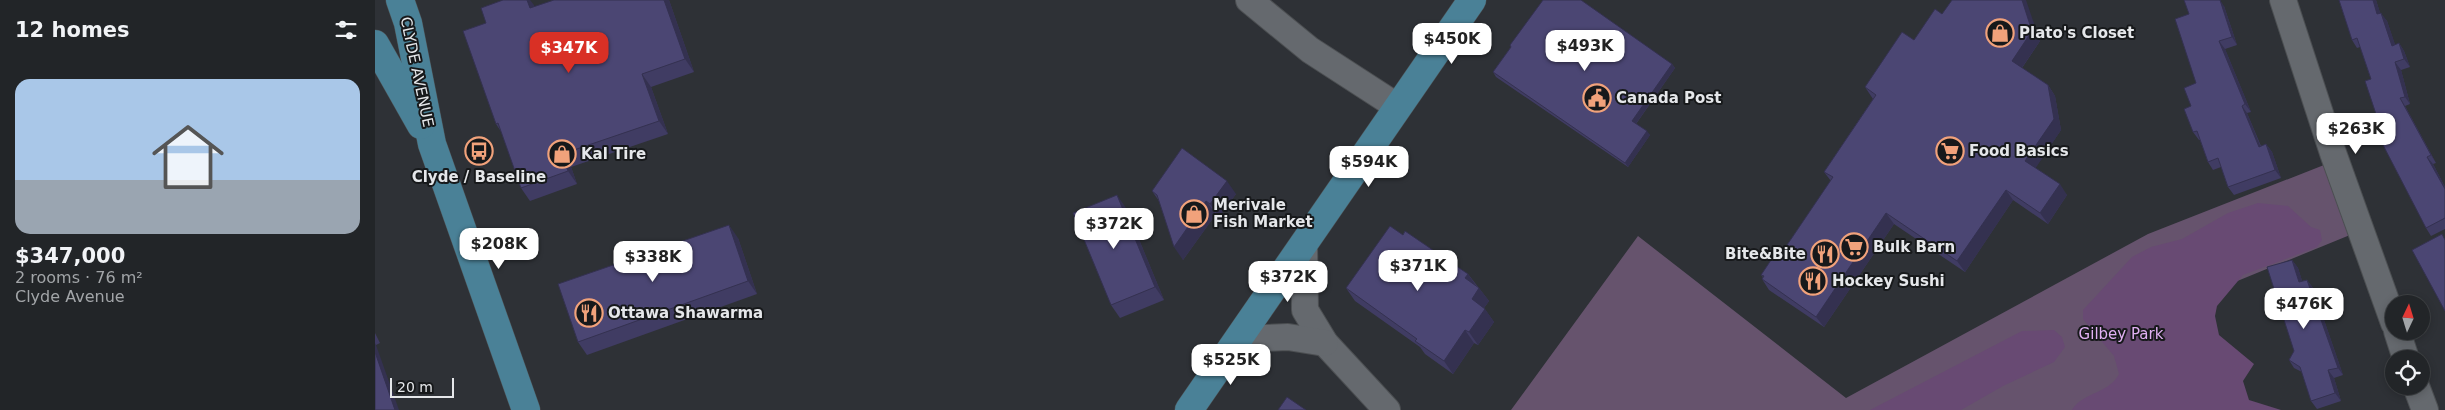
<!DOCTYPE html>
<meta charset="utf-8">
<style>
body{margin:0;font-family:"DejaVu Sans",sans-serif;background:#2a2d30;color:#f1f3f6;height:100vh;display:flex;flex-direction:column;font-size:19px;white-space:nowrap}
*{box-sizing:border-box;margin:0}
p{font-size:16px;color:#a2a5a8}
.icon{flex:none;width:28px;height:28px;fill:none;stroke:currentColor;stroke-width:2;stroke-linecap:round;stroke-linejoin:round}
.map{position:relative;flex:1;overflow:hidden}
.side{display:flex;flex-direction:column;background:#222528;width:375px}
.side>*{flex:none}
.needle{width:32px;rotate:4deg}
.tools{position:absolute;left:2010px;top:295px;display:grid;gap:10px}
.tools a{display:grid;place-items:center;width:45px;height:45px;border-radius:50%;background:#222528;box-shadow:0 2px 8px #0003,0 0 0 1px #3f4245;font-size:25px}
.scale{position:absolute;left:15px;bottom:12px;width:64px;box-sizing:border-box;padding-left:5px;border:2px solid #e5e7ea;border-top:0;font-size:14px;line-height:18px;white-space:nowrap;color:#e5e7ea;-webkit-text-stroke:4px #17191b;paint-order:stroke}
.price{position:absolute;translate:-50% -42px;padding:0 11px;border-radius:10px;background:#fff;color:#222;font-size:16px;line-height:32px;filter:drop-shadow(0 1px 2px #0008)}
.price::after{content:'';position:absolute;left:50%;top:30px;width:15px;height:11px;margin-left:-8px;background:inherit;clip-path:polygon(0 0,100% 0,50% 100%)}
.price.on{background:#d93025;color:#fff}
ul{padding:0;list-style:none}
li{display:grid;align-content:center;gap:10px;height:265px;padding:0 15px}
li+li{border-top:1px solid #3f4245}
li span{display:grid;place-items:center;height:155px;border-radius:15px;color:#555}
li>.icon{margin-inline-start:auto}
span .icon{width:90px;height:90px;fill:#fffc;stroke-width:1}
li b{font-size:21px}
h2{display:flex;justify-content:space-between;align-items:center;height:60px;padding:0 15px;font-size:21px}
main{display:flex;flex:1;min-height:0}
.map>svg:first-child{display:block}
.green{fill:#66536d}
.forest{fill:#684a73}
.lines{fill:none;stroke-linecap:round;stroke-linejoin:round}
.minor-casing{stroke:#4c4f52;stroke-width:28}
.major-casing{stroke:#4c4f52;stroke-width:29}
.minor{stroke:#65696e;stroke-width:26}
.major{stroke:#4a8197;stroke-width:28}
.wall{fill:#403c63}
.shaded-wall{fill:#343150}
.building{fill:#4b4673;stroke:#343150}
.labels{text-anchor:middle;stroke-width:4;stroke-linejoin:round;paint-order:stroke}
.poi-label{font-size:15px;font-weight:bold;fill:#e5e7ea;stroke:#17191b;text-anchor:start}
.street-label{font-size:15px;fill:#e5e7ea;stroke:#17191b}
.park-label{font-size:15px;fill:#e1b1f3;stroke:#17191b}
</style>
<main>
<section class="side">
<h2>12 homes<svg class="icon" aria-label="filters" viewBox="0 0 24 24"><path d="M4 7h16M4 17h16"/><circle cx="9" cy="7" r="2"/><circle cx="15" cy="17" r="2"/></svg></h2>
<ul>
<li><span style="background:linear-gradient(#a9c7e8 65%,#9aa5b1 0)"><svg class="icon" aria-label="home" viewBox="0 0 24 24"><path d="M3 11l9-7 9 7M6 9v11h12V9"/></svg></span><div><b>$347,000</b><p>2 rooms · 76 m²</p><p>Clyde Avenue</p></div></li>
</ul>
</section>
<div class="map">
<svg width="2070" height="410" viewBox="0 0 2070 410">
<rect width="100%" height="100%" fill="#2e3136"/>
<path class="green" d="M1949,165L1975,235L1816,300L1850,410H1136L1263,236L1471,398L1773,234Z"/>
<g class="forest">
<path d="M1883,203L1913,206L1936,227L1945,230L1947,240L1942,247L1868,275L1842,306L1840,316L1844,335L1879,364L1868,381L1874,400L1906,410H1697C1708,392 1735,393 1744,374L1739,356L1708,319V310L1757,257L1776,247L1807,239L1853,213Z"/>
<path d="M1679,330L1687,337L1690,347L1679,362L1628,386L1586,410H1495L1647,331Z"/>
</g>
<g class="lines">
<g class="minor-casing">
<g id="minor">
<path d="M874,0L935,50L1023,107"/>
<path d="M1908,0L1958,153L2019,323"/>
<path d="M929,243L930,310L950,343L1012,410"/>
<path d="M2022,331L2031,359"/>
<path d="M863,339L913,337L950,343"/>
<path d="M2041,386L2050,410"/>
</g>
</g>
<g class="major-casing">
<g id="major">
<path d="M25,0L33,23L57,144L151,410"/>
<path d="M0,44L46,125"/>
<path d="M814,410L1097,0"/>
</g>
</g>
<use href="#minor" class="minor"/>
<use href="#major" class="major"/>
</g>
<g class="wall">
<path d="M179,0H294L319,72L276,87L293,134L196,167L202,184L155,201L146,188L127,133L121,124L159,5V7Z"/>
<path d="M1964,0H2001L2005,13L2012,21L2020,45L2024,43L2029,51L2035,67L2026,70L2035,104L2030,106L2061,163L2058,164L2070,187V229L2056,236L2051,228L2013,140L1996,79L1985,47L1982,48L1977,40Z"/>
<path d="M1849,6L1862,45L1850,49L1876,112L1872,113L1886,146L1891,144L1897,152L1906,178L1859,195L1853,187L1846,167L1838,170L1833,162L1825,140H1824L1818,132L1816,106L1821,83Z"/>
<path d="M1567,14L1665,41L1647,68L1673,85L1680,96L1686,130L1660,168L1692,195L1673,224L1638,200L1590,272L1519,224L1449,327L1394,290L1387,279L1388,277L1386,275L1410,248L1456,181L1449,172L1498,99L1490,87Z"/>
<path d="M1135,45L1297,64L1300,68L1261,124L1275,135L1253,167L1121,77L1118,72L1136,47Z"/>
<path d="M777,191L861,194L844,217L841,214L808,260L784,201Z"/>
<path d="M751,208L789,300L745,318L736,305Z"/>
<path d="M1028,235L1093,274L1114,301L1109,308L1119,322L1103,345L1099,343L1078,374L1050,354L1045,347L980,301L971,288Z"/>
<path d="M363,238L382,294L212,355L203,342Z"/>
<path d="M1917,260L1923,268L1927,281L1932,280L1938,288L1968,375L1959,378L1966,401L1942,409L1936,401L1927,372L1919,368L1914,360L1919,351Z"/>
<path d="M0,333L5,343L1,345L0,410Z"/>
</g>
<g class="shaded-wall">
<path d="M152,0H155L159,5L164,21L155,8Z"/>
<path d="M289,0H294L319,72L310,59Z"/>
<path d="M1647,0H1651L1665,41L1644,72L1637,61Z"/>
<path d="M1845,0L1849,6L1862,45L1857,37Z"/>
<path d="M1998,0H2001L2008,22L2002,14Z"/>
<path d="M2006,13L2012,21L2023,53L2017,46Z"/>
<path d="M1844,41L1850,49L1876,112L1870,104Z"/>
<path d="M2024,43L2029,51L2035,67L2029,59Z"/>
<path d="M2020,62L2026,70L2035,104L2030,97Z"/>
<path d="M1297,64L1300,68L1260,125L1257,121Z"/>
<path d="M267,74L276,87L293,134L284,121Z"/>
<path d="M1673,85L1680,96L1686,130L1658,172L1650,161Z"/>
<path d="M2025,98L2030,106L2061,163L2056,155Z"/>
<path d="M1867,106L1872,113L1889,155L1884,147Z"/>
<path d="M1272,131L1275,135L1253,167L1250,163Z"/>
<path d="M1891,144L1897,152L1906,178L1900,170Z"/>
<path d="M187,154L196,167L202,184L193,171Z"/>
<path d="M2052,157L2058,164L2070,187V189Z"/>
<path d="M852,181L861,194L844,217L835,204Z"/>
<path d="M1685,184L1692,195L1673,224L1665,213Z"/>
<path d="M1631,190L1638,200L1590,272L1582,261Z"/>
<path d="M742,195L751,208L789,300L780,287Z"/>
<path d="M831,201L841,214L808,260L799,247Z"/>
<path d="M1511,213L1519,224L1449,327L1441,317Z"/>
<path d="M354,225L363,238L382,294L373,281Z"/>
<path d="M1917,260L1923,268L1930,290L1924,282Z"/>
<path d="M1093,274L1102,287L1090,278Z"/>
<path d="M1932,280L1938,288L1968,375L1963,368Z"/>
<path d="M1104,288L1114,301L1106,312L1097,299Z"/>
<path d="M1110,309L1119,322L1103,345L1094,332Z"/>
<path d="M1090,330L1099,343L1078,374L1069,361Z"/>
<path d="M0,343L1,345L24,410H20L0,352Z"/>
<path d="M1953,370L1959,378L1966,401L1960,393Z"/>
</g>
<g class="building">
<path d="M128,0H152L155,8L179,0H289L310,59L267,74L284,121L187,154L193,171L146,188L123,123L121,124L88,31L111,23L106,8Z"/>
<path d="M1168,0H1206L1297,64L1257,121L1272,131L1250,163L1118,72L1136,47L1135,45Z"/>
<path d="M1577,0H1647L1657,31L1637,61L1673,85L1679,119L1650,161L1685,184L1665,213L1631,190L1582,261L1511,213L1441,317L1387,279L1389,276L1386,275L1404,248H1410L1458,177L1449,172L1501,95L1490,87L1527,32L1539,40L1560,9L1567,14Z"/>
<path d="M1809,0H1845L1857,37L1844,41L1870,104L1867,106L1884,147L1891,144L1900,170L1853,187L1843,158L1833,162L1822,131L1818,132L1809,109L1816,106L1809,88L1821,83L1800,19L1814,14Z"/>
<path d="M1964,0H1998L2002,14L2006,13L2017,46L2024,43L2029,59L2020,62L2030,97L2025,98L2056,155L2052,157L2070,189V218L2051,228L2007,143L2013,140L2005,126L1990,81L1996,79L1982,38L1977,40Z"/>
<path d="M807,148L852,181L835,204L831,201L799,247L782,195L777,191Z"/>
<path d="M742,195L780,287L736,305L698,213Z"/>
<path d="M354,225L373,281L203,342L183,284Z"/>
<path d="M1015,226L1028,235L1030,231L1093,274L1090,278L1104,288L1097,299L1110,309L1094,332L1090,330L1069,361L1040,341L1042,339L971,288Z"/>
<path d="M2067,234L2070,240V311L2037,250Z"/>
<path d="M1917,260L1924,282L1932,280L1963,368L1953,370L1960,393L1936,401L1925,367L1914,360L1919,351L1892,267Z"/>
<path d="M0,352L20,410H0Z"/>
<path d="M912,397L931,410H903Z"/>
</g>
<defs>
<g id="shop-ring" transform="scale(1.4375)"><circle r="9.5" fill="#17191b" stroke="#f1a27b" stroke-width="1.5"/><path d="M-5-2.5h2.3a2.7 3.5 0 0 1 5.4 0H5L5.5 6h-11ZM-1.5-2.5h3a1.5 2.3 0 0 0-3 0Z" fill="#f1a27b"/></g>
<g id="civic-ring" transform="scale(1.4375)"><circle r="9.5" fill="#17191b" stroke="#f1a27b" stroke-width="1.5"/><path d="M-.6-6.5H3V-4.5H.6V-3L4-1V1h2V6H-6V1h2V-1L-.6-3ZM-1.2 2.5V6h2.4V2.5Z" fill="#f1a27b"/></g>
<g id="bus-ring" transform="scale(1.4375)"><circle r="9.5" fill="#17191b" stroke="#f1a27b" stroke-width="1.5"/><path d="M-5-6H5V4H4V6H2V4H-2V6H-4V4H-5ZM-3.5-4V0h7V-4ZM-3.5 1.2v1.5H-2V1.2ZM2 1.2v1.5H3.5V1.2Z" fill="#f1a27b"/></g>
<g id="supermarket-ring" transform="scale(1.4375)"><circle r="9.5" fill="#17191b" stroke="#f1a27b" stroke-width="1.5"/><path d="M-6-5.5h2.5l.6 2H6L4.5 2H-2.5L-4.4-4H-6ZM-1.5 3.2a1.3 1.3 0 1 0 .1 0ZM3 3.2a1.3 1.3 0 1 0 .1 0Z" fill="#f1a27b"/></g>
<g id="restaurant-ring" transform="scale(1.4375)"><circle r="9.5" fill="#17191b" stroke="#f1a27b" stroke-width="1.5"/><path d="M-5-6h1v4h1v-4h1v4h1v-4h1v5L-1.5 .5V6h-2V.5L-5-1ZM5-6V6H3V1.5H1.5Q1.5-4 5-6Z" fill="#f1a27b"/></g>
</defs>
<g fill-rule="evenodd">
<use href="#shop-ring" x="1625" y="33"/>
<use href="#civic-ring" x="1222" y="98"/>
<use href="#bus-ring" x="104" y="151"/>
<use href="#supermarket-ring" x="1575" y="151"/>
<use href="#shop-ring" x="187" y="154"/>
<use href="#shop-ring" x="819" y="214"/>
<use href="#supermarket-ring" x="1479" y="247"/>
<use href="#restaurant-ring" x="1450" y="254"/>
<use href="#restaurant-ring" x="1438" y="281"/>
<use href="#restaurant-ring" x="214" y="313"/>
</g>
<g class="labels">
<g class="poi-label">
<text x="1644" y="38">Plato's Closet</text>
<text x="1241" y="103">Canada Post</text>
<text x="1594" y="156">Food Basics</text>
<text x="206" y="159">Kal Tire</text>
<text x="104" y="182" text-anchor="middle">Clyde / Baseline</text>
<text x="838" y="210">Merivale<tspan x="838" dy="17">Fish Market</tspan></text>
<text x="1498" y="252">Bulk Barn</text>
<text x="1431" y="259" text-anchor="end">Bite&amp;Bite</text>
<text x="1457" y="286">Hockey Sushi</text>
<text x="233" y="318">Ottawa Shawarma</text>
</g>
<g class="street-label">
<text transform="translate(42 72) rotate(78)" y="5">CLYDE AVENUE</text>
</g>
<g class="park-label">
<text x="1746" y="339">Gilbey Park</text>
</g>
</g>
</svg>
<div class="tools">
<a><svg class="needle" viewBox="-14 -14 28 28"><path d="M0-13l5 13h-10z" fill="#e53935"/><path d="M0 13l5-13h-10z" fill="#a2a5a8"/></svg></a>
<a><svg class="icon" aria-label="locate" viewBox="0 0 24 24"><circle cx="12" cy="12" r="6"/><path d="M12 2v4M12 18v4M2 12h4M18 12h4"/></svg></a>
</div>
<div class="scale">20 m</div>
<b class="price" style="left:1077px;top:65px">$450K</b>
<b class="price" style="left:1210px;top:72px">$493K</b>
<b class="price on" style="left:194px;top:74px">$347K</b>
<b class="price" style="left:1981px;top:155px">$263K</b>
<b class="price" style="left:994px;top:188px">$594K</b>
<b class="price" style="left:739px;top:250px">$372K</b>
<b class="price" style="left:124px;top:270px">$208K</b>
<b class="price" style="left:278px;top:283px">$338K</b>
<b class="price" style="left:1043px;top:292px">$371K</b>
<b class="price" style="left:913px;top:303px">$372K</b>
<b class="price" style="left:1929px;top:330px">$476K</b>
<b class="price" style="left:856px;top:386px">$525K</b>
</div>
</main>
